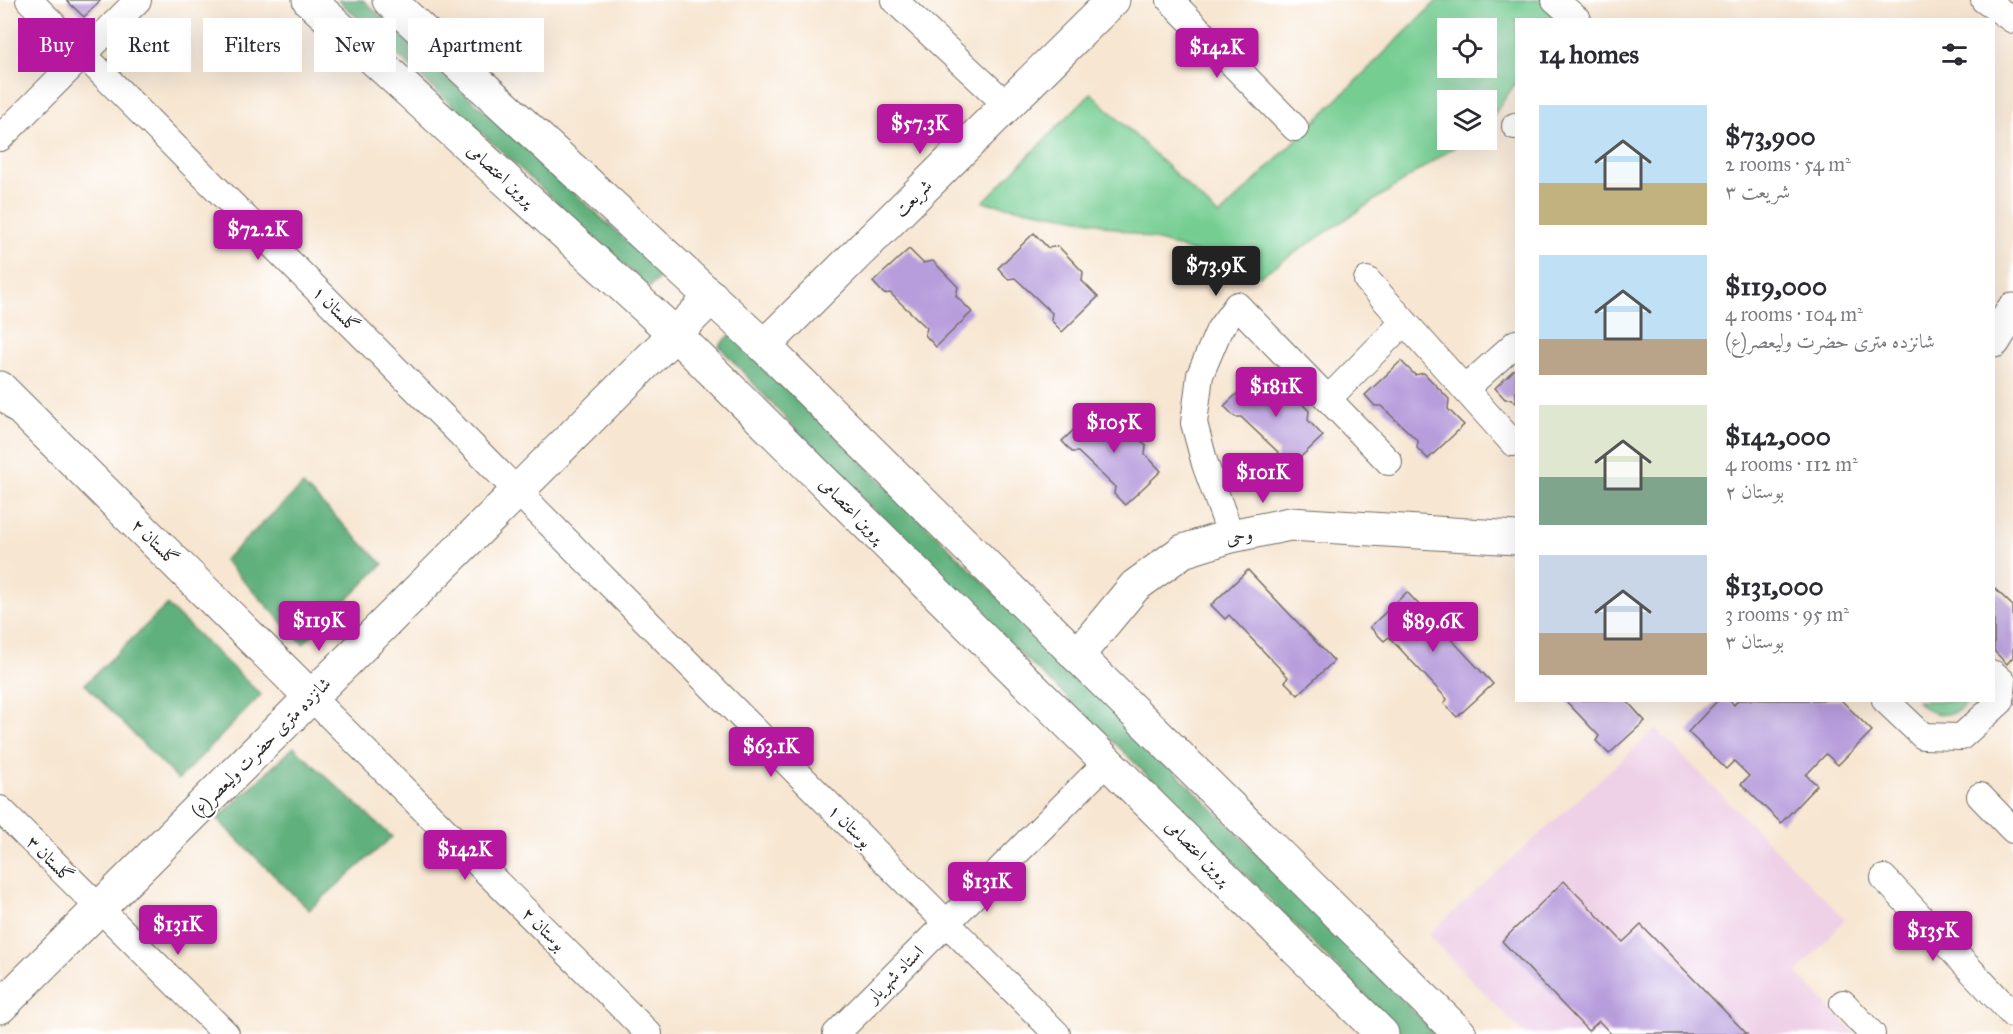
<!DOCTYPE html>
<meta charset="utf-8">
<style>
body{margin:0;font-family:"IM FELL Great Primer",Amiri,serif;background:#f7f7f7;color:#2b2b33;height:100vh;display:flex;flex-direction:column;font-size:22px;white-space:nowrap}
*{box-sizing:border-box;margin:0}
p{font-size:20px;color:#7c7c81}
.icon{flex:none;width:33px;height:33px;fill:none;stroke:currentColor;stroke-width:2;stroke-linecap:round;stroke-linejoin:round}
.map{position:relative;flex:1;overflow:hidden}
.drawer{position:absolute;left:1515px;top:18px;width:480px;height:684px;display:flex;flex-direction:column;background:#fff;border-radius:0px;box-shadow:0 6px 24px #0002}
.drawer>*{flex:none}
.banner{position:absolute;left:18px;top:18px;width:570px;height:54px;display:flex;gap:12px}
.buttons{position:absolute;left:1437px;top:18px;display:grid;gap:12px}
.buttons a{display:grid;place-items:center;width:60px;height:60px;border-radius:0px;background:#fff;box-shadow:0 6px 24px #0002;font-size:30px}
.price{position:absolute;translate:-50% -51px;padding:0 14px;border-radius:6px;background:#b5179e;color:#fff;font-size:20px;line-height:39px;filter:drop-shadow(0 2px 3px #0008)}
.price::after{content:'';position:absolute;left:50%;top:36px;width:18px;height:14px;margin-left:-9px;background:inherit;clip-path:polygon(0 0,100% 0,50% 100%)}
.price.active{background:#222;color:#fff}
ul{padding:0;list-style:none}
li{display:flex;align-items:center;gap:18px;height:150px;padding:0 24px}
li span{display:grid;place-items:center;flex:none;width:168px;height:120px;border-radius:0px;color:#555}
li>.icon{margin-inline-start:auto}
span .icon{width:72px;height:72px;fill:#fffc;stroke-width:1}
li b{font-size:26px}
h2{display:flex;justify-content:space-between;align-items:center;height:72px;padding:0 24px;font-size:26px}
.pill{padding:0 21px;border-radius:0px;background:#fff;box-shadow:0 6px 24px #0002;font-size:21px;line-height:54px}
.pill.active{background:#b5179e;color:#fff}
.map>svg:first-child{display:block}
.built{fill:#eed0e7}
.green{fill:#74cd92;stroke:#507c5e;stroke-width:1.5;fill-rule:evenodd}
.forest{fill:#5fb07c;stroke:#456e54;stroke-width:1.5}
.building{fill:#b79ddc}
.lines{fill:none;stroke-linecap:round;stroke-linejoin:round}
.street-casing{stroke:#726c65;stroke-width:28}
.secondary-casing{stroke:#726c65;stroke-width:35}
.street{stroke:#fff;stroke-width:26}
.secondary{stroke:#fff;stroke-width:33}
.labels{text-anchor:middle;stroke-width:4.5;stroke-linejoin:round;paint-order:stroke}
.street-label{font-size:18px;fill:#2b2b2b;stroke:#fff}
</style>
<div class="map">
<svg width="2013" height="1034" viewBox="0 0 2013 1034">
<rect width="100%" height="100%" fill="#fff"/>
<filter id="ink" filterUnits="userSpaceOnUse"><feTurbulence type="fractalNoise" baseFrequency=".0167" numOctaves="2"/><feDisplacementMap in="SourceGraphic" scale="12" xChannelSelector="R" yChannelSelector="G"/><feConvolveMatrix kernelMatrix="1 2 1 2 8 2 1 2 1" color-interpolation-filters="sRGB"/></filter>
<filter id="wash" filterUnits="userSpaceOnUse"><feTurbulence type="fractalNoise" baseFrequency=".008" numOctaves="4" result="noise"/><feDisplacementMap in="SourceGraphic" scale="24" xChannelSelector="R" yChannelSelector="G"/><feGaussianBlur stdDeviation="1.35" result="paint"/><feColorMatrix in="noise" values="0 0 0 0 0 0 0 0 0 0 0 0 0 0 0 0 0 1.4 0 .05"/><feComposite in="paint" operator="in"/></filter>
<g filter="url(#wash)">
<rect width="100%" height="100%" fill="#f7e6d1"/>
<path class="built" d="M1656,729L1845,919L1797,973L1855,1034H1524L1428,935Z"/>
<g class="green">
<path d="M1438,0H1574L1560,19L1516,20V82L1487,125L1486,100H1448V140H1465L1260,276L1205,255L1091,221L983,202L1091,93L1219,216ZM1448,28H1486V68H1448Z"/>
<path d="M1917,701H1969C1954,719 1931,718 1917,701Z"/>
</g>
<g class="forest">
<path d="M338,0H363L663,274L649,288Z"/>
<path d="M732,333L1213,809L1436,1034H1403L1124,752L961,597L830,467L719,346Z"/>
<path d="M303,485L383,564L303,644L224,560Z"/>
<path d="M167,605L261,695L178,780L85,684Z"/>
<path d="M294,747L392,837L309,910L217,819Z"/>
</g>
<g id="blocks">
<g class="building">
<path d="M66,0H101L84,17Z"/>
<path d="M1034,233L1048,248L1058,246L1083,272L1082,281L1098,297L1062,332L1051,320L1052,313L1015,278L1008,279L998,268Z"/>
<path d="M909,249L923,263L933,261L958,287L956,296L972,312L936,347L925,335L927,328L890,293L884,294L873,282Z"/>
<path d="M1401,361L1415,375L1424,373L1449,399L1448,409L1464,425L1428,459L1417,448L1418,441L1381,406H1375L1365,395Z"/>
<path d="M1516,368V403L1512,399H1505L1495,388Z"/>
<path d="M1260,372L1274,387L1284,385L1309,411L1308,420L1323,436L1287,470L1277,459L1278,452L1241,417H1235L1224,406Z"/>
<path d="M1098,407L1112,421L1121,419L1146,446L1145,454L1161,471L1125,505L1114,494L1115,487L1078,452H1072L1062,441Z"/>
<path d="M1248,570L1334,661L1298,695L1285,682L1288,677L1229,615L1225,619L1211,605Z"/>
<path d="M1994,588L2013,606V657L2007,664L1994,651Z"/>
<path d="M1407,592L1493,684L1457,717L1444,704L1447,699L1389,637L1384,641L1370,627Z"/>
<path d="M1565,700H1626L1645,721L1609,754L1596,741L1599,736Z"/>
<path d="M1718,700H1730L1734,705L1738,700H1841L1872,731L1838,765L1826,754L1806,775L1817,785L1781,823L1741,784L1749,776L1734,761L1726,769L1688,732Z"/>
<path d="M1564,881L1623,942L1641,925L1747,1034H1611L1599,1021L1588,1031L1502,941Z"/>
</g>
</g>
</g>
<g filter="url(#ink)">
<use href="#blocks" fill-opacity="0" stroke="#726c65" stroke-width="1.5"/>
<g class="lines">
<g class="street-casing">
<g id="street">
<path d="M29,0L1057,1034"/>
<path d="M894,0L1007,105"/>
<path d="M1170,0L1295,128"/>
<path d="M1555,0L1578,20"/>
<path d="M1984,0L2013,20"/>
<path d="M1515,126H1516"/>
<path d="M0,138L138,0"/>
<path d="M1367,280L1513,443"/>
<path d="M1465,389L1516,343"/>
<path d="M1328,399L1404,322"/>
<path d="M1231,536L1205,464L1194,423L1200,375L1219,330L1237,305L1389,462"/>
<path d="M311,697L649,1034"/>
<path d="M1885,700L1923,736L1961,737L2001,701L2003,682L1994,674"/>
<path d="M1980,796L2013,830"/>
<path d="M0,809L226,1034"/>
<path d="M1884,878L2013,1015"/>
<path d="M1843,1003L1872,1034"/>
<path d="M836,1034L1107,762"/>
</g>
</g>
<g class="secondary-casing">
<g id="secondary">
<path d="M309,0L675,334L1382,1034"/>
<path d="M389,0L764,346L1460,1034"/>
<path d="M1994,341L2013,310"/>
<path d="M764,346L1113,0"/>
<path d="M0,388L311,697"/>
<path d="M1077,656L1135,586L1183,551L1231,536L1290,524L1516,538"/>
<path d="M0,1007L712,297"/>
</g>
</g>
<use href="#street" class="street"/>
<use href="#secondary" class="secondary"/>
</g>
</g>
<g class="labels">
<g class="street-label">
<text transform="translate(501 175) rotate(42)" y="6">پروین اعتصامی</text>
<text transform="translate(913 198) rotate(-45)" y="6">شریعت</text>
<text transform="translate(336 309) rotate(45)" y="6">گلستان ۱</text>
<text transform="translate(852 510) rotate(45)" y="6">پروین اعتصامی</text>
<text transform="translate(1239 536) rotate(-13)" y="6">وحی</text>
<text transform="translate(155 542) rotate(45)" y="6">گلستان ۲</text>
<text transform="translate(261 747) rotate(-45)" y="6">شانزده متری حضرت ولیعصر(ع)</text>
<text transform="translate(850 826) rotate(45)" y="6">بوستان ۱</text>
<text transform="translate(1198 852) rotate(45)" y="6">پروین اعتصامی</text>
<text transform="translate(50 859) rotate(45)" y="6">گلستان ۳</text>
<text transform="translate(544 929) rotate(45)" y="6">بوستان ۲</text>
<text transform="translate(895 974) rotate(-45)" y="6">استاد شهریار</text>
</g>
</g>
</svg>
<div class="buttons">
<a><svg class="icon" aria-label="locate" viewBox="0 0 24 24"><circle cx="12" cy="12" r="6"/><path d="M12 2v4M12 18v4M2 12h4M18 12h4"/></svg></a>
<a><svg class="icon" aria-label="layers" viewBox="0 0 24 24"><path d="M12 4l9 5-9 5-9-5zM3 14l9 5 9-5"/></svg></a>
</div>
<b class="price" style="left:1217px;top:79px">$142K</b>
<b class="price" style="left:920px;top:155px">$57.3K</b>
<b class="price" style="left:258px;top:261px">$72.2K</b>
<b class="price active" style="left:1216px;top:297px">$73.9K</b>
<b class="price" style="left:1276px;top:418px">$181K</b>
<b class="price" style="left:1114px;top:454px">$105K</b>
<b class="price" style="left:1263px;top:504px">$101K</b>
<b class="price" style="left:319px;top:652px">$119K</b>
<b class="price" style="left:1433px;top:653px">$89.6K</b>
<b class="price" style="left:771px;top:778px">$63.1K</b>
<b class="price" style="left:465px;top:881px">$142K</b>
<b class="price" style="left:987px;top:913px">$131K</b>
<b class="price" style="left:178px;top:956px">$131K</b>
<b class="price" style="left:1933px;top:962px">$135K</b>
<div class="banner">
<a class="pill active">Buy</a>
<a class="pill">Rent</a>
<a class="pill">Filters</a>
<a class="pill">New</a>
<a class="pill">Apartment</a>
</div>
<section class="drawer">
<h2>14 homes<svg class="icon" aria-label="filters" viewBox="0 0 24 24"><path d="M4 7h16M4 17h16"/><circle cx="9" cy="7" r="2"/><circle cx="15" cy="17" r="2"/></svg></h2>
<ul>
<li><span style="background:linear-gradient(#bfe0f5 65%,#c2b280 0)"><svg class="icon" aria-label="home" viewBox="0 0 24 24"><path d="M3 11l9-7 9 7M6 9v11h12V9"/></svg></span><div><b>$73,900</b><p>2 rooms · 54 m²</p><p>شریعت ۳</p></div></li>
<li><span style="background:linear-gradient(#bfe0f5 70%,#b9a48a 0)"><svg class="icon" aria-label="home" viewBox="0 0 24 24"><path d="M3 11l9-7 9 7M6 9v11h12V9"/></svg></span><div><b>$119,000</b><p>4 rooms · 104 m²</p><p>شانزده متری حضرت ولیعصر(ع)</p></div></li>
<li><span style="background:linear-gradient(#dfe7d0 60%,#7fa58c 0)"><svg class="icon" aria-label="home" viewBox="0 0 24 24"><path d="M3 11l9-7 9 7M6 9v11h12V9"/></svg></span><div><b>$142,000</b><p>4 rooms · 112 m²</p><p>بوستان ۲</p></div></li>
<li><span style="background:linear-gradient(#c9d6e8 65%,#b9a48a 0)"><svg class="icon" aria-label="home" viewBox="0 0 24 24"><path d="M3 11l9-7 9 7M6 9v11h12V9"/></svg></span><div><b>$131,000</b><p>3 rooms · 95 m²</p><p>بوستان ۳</p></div></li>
</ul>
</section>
</div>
